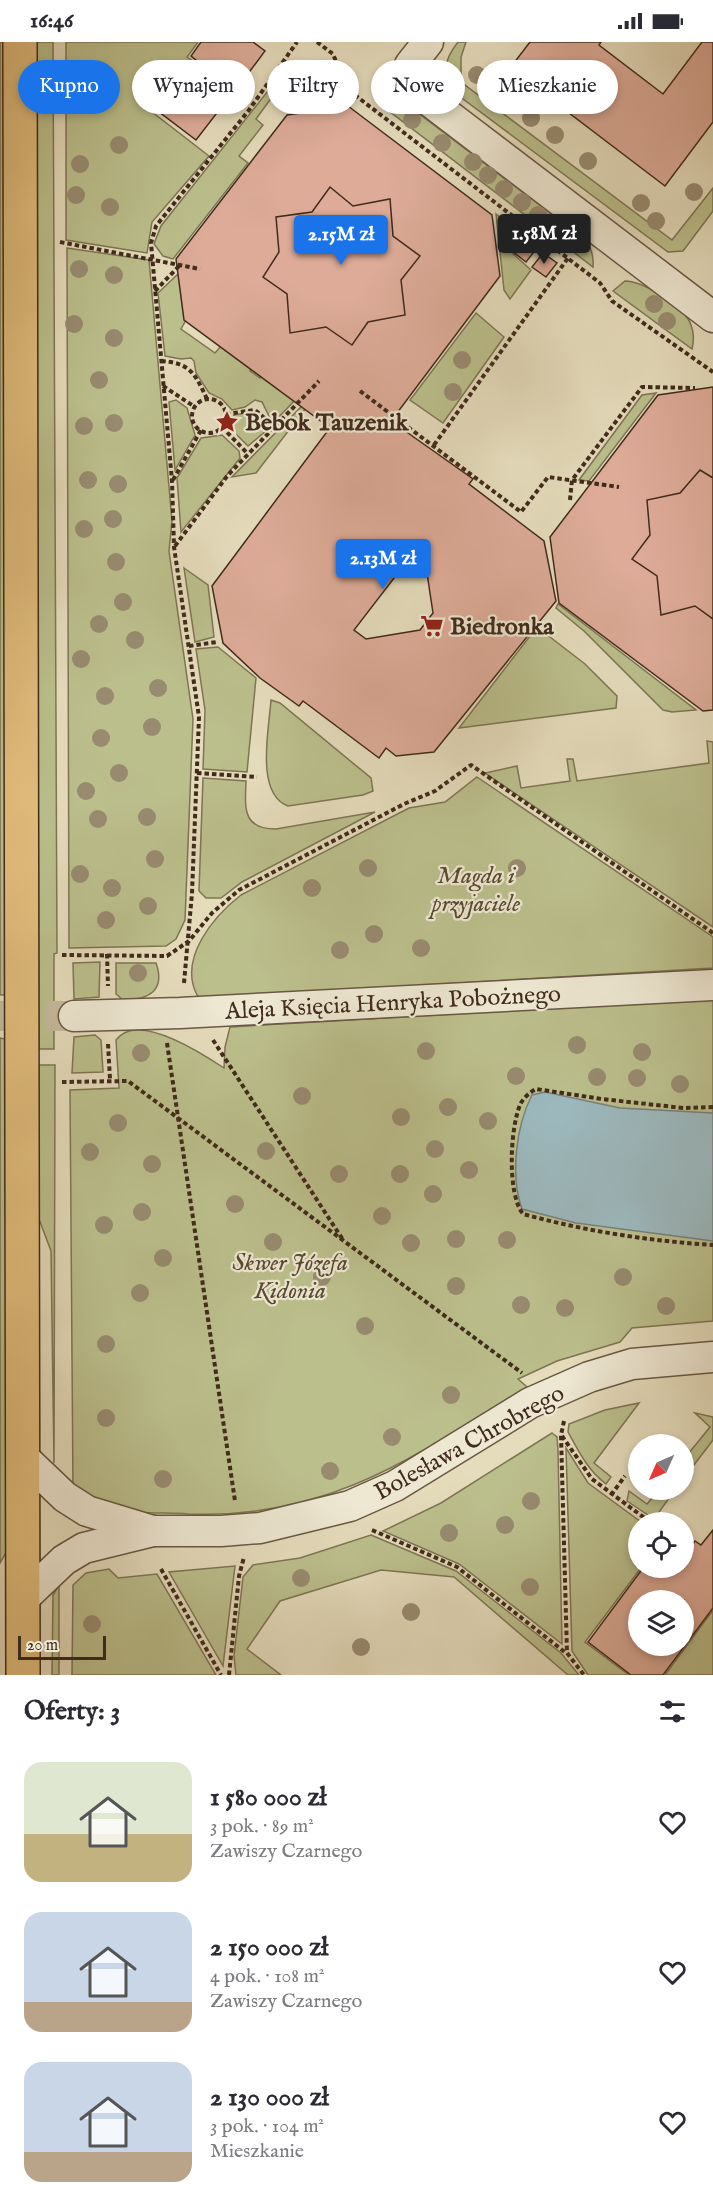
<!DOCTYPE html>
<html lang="pl">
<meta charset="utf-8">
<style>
body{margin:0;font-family:"IM FELL English",serif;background:#f2f2f3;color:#2b2b33;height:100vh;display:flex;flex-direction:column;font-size:22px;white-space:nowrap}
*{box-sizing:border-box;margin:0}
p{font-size:20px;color:#7c7c81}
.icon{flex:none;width:33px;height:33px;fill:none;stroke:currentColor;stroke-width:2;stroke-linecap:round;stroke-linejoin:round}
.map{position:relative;height:1633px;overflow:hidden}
.panel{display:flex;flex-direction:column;background:#fff;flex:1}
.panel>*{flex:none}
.banner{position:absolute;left:18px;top:18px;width:678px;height:54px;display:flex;gap:12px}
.needle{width:39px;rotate:225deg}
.buttons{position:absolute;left:628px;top:1392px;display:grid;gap:12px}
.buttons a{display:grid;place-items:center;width:66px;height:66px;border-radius:50%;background:#fff;box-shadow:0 3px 9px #0003;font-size:30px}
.scale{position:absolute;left:18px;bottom:15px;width:88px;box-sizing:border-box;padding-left:6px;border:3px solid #412b1c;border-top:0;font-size:16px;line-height:21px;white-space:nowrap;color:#412b1c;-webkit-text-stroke:4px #eee8d3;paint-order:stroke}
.price{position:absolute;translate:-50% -51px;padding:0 14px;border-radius:6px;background:#1a73e8;color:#fff;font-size:20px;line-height:39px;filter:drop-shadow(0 2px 3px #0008)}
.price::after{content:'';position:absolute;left:50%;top:36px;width:18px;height:14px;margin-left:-9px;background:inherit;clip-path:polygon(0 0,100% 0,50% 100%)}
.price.current{background:#222;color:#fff}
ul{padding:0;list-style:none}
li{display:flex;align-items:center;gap:18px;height:150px;padding:0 24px}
li span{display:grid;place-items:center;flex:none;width:168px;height:120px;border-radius:18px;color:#555}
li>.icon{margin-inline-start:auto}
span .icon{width:72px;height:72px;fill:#fffc;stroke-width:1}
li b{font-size:26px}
h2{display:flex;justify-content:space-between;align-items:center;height:72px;padding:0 24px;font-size:26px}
.pill{padding:0 21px;border-radius:27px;background:#fff;box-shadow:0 3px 9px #0003;font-size:21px;line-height:54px}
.pill.current{background:#1a73e8;color:#fff}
.status{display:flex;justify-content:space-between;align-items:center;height:42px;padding:0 30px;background:#fff;direction:ltr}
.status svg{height:16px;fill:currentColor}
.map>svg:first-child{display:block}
.green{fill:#bbbf8c;stroke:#7e7554;stroke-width:1.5}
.water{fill:#9cb8bd;stroke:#78807d;stroke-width:1.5}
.building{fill:#ddab98;stroke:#412b1c;stroke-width:1.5;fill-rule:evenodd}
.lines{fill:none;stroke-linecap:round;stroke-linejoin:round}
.minor-tunnel{stroke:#c4b99c;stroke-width:30;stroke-dasharray:30 15;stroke-linecap:butt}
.minor-casing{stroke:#6a5744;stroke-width:33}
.major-casing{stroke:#412b1c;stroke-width:36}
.path{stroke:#412b1c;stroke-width:4;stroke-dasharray:4.5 3;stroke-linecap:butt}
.minor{stroke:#eee8d3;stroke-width:30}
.major{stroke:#e2be7e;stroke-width:33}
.tree{fill:#988b70}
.labels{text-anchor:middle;stroke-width:4.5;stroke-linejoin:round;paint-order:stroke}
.poi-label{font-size:24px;font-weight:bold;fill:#412b1c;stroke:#eee8d3;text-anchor:start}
.park-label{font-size:24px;font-style:italic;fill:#594932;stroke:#eee8d3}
.street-label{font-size:24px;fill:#412b1c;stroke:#eee8d3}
</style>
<div class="status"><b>16:46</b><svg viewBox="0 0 49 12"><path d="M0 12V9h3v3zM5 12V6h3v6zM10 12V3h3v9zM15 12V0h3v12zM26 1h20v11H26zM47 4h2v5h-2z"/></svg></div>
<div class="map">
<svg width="713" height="1633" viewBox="0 0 713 1633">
<rect width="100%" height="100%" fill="#e5dcbc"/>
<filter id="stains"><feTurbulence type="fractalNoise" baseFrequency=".00333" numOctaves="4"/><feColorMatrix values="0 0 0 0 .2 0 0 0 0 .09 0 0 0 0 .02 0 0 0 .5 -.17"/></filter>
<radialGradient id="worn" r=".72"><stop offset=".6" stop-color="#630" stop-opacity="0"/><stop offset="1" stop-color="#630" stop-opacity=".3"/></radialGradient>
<g class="green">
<path d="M0,0H3L6,953H0Z"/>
<path d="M36,0H53L57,911L54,912V1007H39Z"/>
<path d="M66,0H198L187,15L196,21L184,37L173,29L147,66L209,114L152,180L147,211L66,198Z"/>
<path d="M458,0H466L461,15V40L672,198L713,146V169L683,209L668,210L455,51C442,31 443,19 458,0Z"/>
<path d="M287,25L291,29L256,77L263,83L239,114L248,121L173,217L163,214L154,202L161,184Z"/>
<path d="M389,49L583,196C591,204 594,213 593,225L385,66L383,57Z"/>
<path d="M496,172L522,193L510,209L531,228L510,257L504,248Z"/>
<path d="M67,206L149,218L172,479L169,509L193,677L185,878L176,897L166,904L69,906Z"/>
<path d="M179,231L186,278L181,287L215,311L221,304L251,327L250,329L260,336L262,334L295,358L277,377L270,376L262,360L255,358L245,365L232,368L222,357L209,351L196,331L194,319L191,316L181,317L165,314L158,251Z"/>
<path d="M625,239C643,239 685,265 691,283C694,291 694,299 692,307L613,249Z"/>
<path d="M476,271L504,295L443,381L410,358Z"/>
<path d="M656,351L589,439L579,438L642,353Z"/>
<path d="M176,358L187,366L195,393L175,428L169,360Z"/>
<path d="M302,364L306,366L256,431L232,435Z"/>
<path d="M246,371L249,375L262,377L268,382L267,388L248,404L229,385L234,373Z"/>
<path d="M222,393L239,409L240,416L181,490L177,436L201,396Z"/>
<path d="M184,526L208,543L214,595L195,600Z"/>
<path d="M558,562L696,668L672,670L663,668L584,589L556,566Z"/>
<path d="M537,585L585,622L617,654L616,666L459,686Z"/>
<path d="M218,605L256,636L247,730L203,727L205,668L196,607Z"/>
<path d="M271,658L280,661L371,736L373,749L363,753L288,764C255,752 269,687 271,658Z"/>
<path d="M707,699L713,700V885L485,731L517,724L521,746L570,739L567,717H573L577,739L709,721Z"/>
<path d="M477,735L713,895V926L201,956L197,953C178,916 214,874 241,853L409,766L445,760Z"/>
<path d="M203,736L246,739C245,766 242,787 276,787L375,770L242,840L221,856H206L199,849Z"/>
<path d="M100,920L99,955L74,957L73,921Z"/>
<path d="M116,921H156C166,949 148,958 123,958L116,952Z"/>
<path d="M713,957V1279L632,1286L620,1300L557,1319L518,1337L527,1345C414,1415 327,1478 188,1472C165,1470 136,1473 115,1466C100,1461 87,1454 73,1448L70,1048L119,1046L116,998C137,969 203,1012 224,1026L225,1005L230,985Z"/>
<path d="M95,993L101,998L103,1030L72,1031L74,995Z"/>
<path d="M0,996L5,997L7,1509L0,1521Z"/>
<path d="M39,1023H55L54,1421L51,1209L39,1177Z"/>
<path d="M639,1361L594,1421L611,1435L606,1442C588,1429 578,1408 568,1390L569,1382L605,1368Z"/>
<path d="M695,1371L713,1375V1398L684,1436V1417L710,1385Z"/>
<path d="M552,1391L557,1395L558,1408L562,1602L459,1522L383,1489L441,1461Z"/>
<path d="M566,1406L588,1441L641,1480H639V1526H641L585,1600L629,1633H588L572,1609Z"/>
<path d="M659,1448H675L654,1477L627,1459L629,1449L647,1462Z"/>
<path d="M371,1493L456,1529L561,1611L579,1633H568L454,1535L381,1528L280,1559L247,1607L281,1633H236L234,1614L243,1535L253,1523L300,1516Z"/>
<path d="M235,1524L223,1624L169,1530Z"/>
<path d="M109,1527L118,1536L157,1532L216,1633H72L73,1543L86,1531Z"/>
<path d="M59,1543V1633H52L53,1553Z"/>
<path d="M713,1568V1633H665Z"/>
</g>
<path class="water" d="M545,1050L620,1066L713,1071V1199L576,1181L522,1167C510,1134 516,1084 532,1053Z"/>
<g class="building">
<path d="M201,0H253L265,9L235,49L191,14Z"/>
<path d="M530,0H601L599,3L663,52L702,0H713V80L665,144L510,26Z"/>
<path d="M173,32L220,67L196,98L150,63Z"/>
<path d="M348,64L492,173L500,234L391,379L332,383L330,386L184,278L176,217L287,73Z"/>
<path d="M330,145L353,164L390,157L393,194L420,214L401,238L405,273L368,280L352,303L326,285L290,291L287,252L263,235L279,210L276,175L312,170Z"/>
<path d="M523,195L537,206L526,220L512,209Z"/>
<path d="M543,211L557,221L546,235L532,225Z"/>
<path d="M713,345V668L703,669L559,561L550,495L658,353Z"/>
<path d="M391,379L473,437L469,442L544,499L556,559L434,710L396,714L386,706L379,716L303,659L299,664L260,636L223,601L212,544L332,383ZM414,510L425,518L433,571L420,588L366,597L354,588Z"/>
<path d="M700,428L713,436V577L695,564L661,573L657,534L632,517L650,493L647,458L680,451Z"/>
<path d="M713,1488V1566L663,1633H631L588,1600L643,1526H684V1514L695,1499L701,1503ZM639,1558H684V1604H639Z"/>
</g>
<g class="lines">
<path class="minor-tunnel" d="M0,974H74"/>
<g class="minor-casing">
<g id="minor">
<path d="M428,0L410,23L419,51L713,275"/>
<path d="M74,974L180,971L713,943"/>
<path d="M23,1415L65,1455L87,1469L153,1489"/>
<path d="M23,1557L64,1518L84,1506L153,1489H221L260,1486L350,1464L395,1444L530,1361L589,1335L632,1322L713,1315"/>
</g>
</g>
<g class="major-casing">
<path id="major" d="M20,0L23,1633"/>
</g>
<g class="path">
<path d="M317,0L333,12L347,47L600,241L612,259L713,330"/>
<path d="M60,200L200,227"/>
<path d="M155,249L181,222"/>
<path d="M161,319C191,321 195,332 207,357"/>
<path d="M163,344L195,365"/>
<path d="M360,349L521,470L548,435L619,445"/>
<circle cx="209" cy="374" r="17"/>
<path d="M226,372L255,368L275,385"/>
<path d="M222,385L248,412"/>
<path d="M434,403L568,216"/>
<path d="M173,438L201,388"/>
<path d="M570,458L572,438L642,345L695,346"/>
<path d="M175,504L228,433L319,339"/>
<path d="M189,604L217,600"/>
<path d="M197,731L257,735"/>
<path d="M107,912L108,944"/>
<path d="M62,913L167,914L189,899L212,871L239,848L404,762L435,749L471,723L713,891"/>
<path d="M184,941L192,851L199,675L174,505L172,439L151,201L156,184L249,68L297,0"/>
<path d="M213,998L343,1198"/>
<path d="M167,1001L235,1459"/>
<path d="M108,1002L110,1037"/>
<path d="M62,1040L128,1039L522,1331"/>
<path d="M713,1065L683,1066L602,1057L536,1047C530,1050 523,1056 520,1063C510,1087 507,1152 523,1172C585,1189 649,1199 713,1203"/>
<path d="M564,1379L561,1393L567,1611L584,1633"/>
<path d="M562,1394L592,1437L650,1480"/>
<path d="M611,1453L625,1434"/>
<path d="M372,1488L457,1525L566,1611"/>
<path d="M684,1502L686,1504"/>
<path d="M161,1527L221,1633"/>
<path d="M229,1633L239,1534L244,1515"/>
</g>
<use href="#minor" class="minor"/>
<use href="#major" class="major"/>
</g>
<g class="tree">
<circle cx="80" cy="31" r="9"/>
<circle cx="477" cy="33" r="9"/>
<circle cx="106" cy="56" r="9"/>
<circle cx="509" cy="61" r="9"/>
<circle cx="396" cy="63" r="9"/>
<circle cx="531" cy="76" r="9"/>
<circle cx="412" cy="78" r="9"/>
<circle cx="555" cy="93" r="9"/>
<circle cx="442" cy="101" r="9"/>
<circle cx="119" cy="103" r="9"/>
<circle cx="588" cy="119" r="9"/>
<circle cx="473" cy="120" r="9"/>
<circle cx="80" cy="122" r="9"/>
<circle cx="488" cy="133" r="9"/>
<circle cx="504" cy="147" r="9"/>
<circle cx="694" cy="150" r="9"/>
<circle cx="76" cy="153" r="9"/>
<circle cx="522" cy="160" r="9"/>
<circle cx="641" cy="161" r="9"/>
<circle cx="110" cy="165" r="9"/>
<circle cx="538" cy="173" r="9"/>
<circle cx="656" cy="179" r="9"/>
<circle cx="553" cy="184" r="9"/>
<circle cx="569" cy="196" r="9"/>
<circle cx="79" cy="227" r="9"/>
<circle cx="114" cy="233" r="9"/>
<circle cx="654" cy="262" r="9"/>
<circle cx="667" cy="279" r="9"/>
<circle cx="74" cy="282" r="9"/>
<circle cx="114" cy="296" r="9"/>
<circle cx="462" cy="318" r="9"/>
<circle cx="99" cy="338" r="9"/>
<circle cx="453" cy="350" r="9"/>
<circle cx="114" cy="381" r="9"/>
<circle cx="84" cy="384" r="9"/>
<circle cx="88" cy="438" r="9"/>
<circle cx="118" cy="442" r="9"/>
<circle cx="113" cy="477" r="9"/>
<circle cx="84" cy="487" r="9"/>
<circle cx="116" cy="520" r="9"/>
<circle cx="123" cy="560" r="9"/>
<circle cx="99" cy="582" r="9"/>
<circle cx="135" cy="598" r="9"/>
<circle cx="81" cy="617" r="9"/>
<circle cx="158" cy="646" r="9"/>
<circle cx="105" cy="654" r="9"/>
<circle cx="152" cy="685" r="9"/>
<circle cx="101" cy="696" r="9"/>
<circle cx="119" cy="731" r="9"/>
<circle cx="86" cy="749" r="9"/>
<circle cx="147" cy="775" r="9"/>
<circle cx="98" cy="777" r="9"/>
<circle cx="155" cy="817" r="9"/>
<circle cx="368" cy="826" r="9"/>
<circle cx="517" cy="826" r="9"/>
<circle cx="80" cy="832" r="9"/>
<circle cx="112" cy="846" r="9"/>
<circle cx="312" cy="846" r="9"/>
<circle cx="148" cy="864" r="9"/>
<circle cx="106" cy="878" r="9"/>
<circle cx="374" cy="892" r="9"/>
<circle cx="421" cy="906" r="9"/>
<circle cx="340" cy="908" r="9"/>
<circle cx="138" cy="931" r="9"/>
<circle cx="577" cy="1003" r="9"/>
<circle cx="426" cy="1009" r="9"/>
<circle cx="642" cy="1010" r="9"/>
<circle cx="141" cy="1011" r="9"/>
<circle cx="516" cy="1034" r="9"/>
<circle cx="597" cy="1035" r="9"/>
<circle cx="637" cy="1036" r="9"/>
<circle cx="680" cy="1042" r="9"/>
<circle cx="302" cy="1054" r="9"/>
<circle cx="448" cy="1065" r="9"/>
<circle cx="401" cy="1075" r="9"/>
<circle cx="488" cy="1079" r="9"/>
<circle cx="118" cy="1081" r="9"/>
<circle cx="435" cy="1107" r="9"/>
<circle cx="266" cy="1109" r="9"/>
<circle cx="90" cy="1110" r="9"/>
<circle cx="152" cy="1122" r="9"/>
<circle cx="469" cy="1128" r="9"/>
<circle cx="339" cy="1132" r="9"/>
<circle cx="400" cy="1132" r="9"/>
<circle cx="433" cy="1152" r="9"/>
<circle cx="235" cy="1162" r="9"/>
<circle cx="142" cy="1170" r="9"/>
<circle cx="382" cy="1174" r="9"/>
<circle cx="104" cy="1183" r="9"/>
<circle cx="456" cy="1197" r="9"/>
<circle cx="507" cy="1198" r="9"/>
<circle cx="273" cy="1200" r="9"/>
<circle cx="411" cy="1201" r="9"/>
<circle cx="163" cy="1216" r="9"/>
<circle cx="322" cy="1235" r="9"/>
<circle cx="623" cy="1235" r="9"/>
<circle cx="456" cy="1244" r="9"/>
<circle cx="140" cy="1251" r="9"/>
<circle cx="521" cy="1263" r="9"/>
<circle cx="666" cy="1264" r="9"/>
<circle cx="565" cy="1266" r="9"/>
<circle cx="365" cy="1284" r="9"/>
<circle cx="106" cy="1302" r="9"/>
<circle cx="451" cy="1353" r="9"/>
<circle cx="106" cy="1376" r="9"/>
<circle cx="392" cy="1395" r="9"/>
<circle cx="330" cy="1429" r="9"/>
<circle cx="163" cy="1437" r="9"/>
<circle cx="531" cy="1459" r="9"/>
<circle cx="505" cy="1483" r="9"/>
<circle cx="449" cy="1491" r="9"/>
<circle cx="301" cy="1536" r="9"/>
<circle cx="530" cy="1545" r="9"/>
<circle cx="411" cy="1570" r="9"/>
<circle cx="92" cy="1582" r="9"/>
<circle cx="361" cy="1605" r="9"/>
</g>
<defs>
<g id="sight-bare" transform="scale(1.8)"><path d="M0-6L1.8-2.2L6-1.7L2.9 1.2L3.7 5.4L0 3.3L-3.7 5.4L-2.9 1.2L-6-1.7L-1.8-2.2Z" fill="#8f2418" stroke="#eee8d3" stroke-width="2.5" paint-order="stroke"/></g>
<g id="supermarket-bare" transform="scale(1.8)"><path d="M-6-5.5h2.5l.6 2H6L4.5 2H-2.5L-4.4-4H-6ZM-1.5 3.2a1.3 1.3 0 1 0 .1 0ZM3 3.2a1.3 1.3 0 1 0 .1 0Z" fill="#8f2418" stroke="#eee8d3" stroke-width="2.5" paint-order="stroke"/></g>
</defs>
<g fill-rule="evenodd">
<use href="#sight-bare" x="227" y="380"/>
<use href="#supermarket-bare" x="432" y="584"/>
</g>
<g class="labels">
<g class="poi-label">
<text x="245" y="388">Bebok Tauzenik</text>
<text x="450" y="592">Biedronka</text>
</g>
<g class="park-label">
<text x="476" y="841">Magda i<tspan x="476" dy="28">przyjaciele</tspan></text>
<text x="290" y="1228">Skwer Józefa<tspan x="290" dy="28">Kidonia</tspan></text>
</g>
<g class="street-label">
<text transform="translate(393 960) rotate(-3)" y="8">Aleja Księcia Henryka Pobożnego</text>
<text transform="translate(469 1400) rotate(-29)" y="8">Bolesława Chrobrego</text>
</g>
</g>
<rect width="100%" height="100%" filter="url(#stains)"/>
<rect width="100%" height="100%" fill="url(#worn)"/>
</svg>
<div class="buttons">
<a><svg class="needle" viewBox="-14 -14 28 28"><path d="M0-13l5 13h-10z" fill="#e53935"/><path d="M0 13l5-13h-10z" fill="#7c7c81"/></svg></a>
<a><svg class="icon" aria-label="locate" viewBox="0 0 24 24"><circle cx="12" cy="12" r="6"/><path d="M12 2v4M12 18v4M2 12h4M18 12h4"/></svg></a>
<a><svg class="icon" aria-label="layers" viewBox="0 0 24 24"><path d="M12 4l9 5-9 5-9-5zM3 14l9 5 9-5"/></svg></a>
</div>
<div class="scale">20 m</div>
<b class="price current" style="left:544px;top:223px">1.58M zł</b>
<b class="price" style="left:341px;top:224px">2.15M zł</b>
<b class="price" style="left:383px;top:548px">2.13M zł</b>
<div class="banner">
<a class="pill current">Kupno</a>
<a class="pill">Wynajem</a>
<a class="pill">Filtry</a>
<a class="pill">Nowe</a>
<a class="pill">Mieszkanie</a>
</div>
</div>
<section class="panel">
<h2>Oferty: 3<svg class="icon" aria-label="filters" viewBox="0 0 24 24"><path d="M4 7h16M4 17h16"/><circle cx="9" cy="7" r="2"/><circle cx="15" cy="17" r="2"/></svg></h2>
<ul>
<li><span style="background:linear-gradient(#dfe7d0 60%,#c2b280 0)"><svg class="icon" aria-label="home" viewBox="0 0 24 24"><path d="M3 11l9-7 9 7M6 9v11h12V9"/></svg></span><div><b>1 580 000 zł</b><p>3 pok. · 89 m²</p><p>Zawiszy Czarnego</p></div><svg class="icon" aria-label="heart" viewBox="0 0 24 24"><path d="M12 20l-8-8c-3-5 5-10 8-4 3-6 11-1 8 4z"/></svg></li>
<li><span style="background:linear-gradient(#c9d6e8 75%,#b9a48a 0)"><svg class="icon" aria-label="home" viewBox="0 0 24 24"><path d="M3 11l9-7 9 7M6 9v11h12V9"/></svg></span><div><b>2 150 000 zł</b><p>4 pok. · 108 m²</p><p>Zawiszy Czarnego</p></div><svg class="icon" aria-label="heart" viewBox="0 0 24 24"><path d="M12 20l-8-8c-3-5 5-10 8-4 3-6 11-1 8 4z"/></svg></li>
<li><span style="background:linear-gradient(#c9d6e8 75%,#b9a48a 0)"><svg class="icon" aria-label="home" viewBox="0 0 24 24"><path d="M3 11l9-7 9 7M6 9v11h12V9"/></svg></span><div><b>2 130 000 zł</b><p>3 pok. · 104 m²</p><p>Mieszkanie</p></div><svg class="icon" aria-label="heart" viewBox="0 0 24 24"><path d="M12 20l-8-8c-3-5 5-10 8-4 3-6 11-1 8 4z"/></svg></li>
</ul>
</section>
